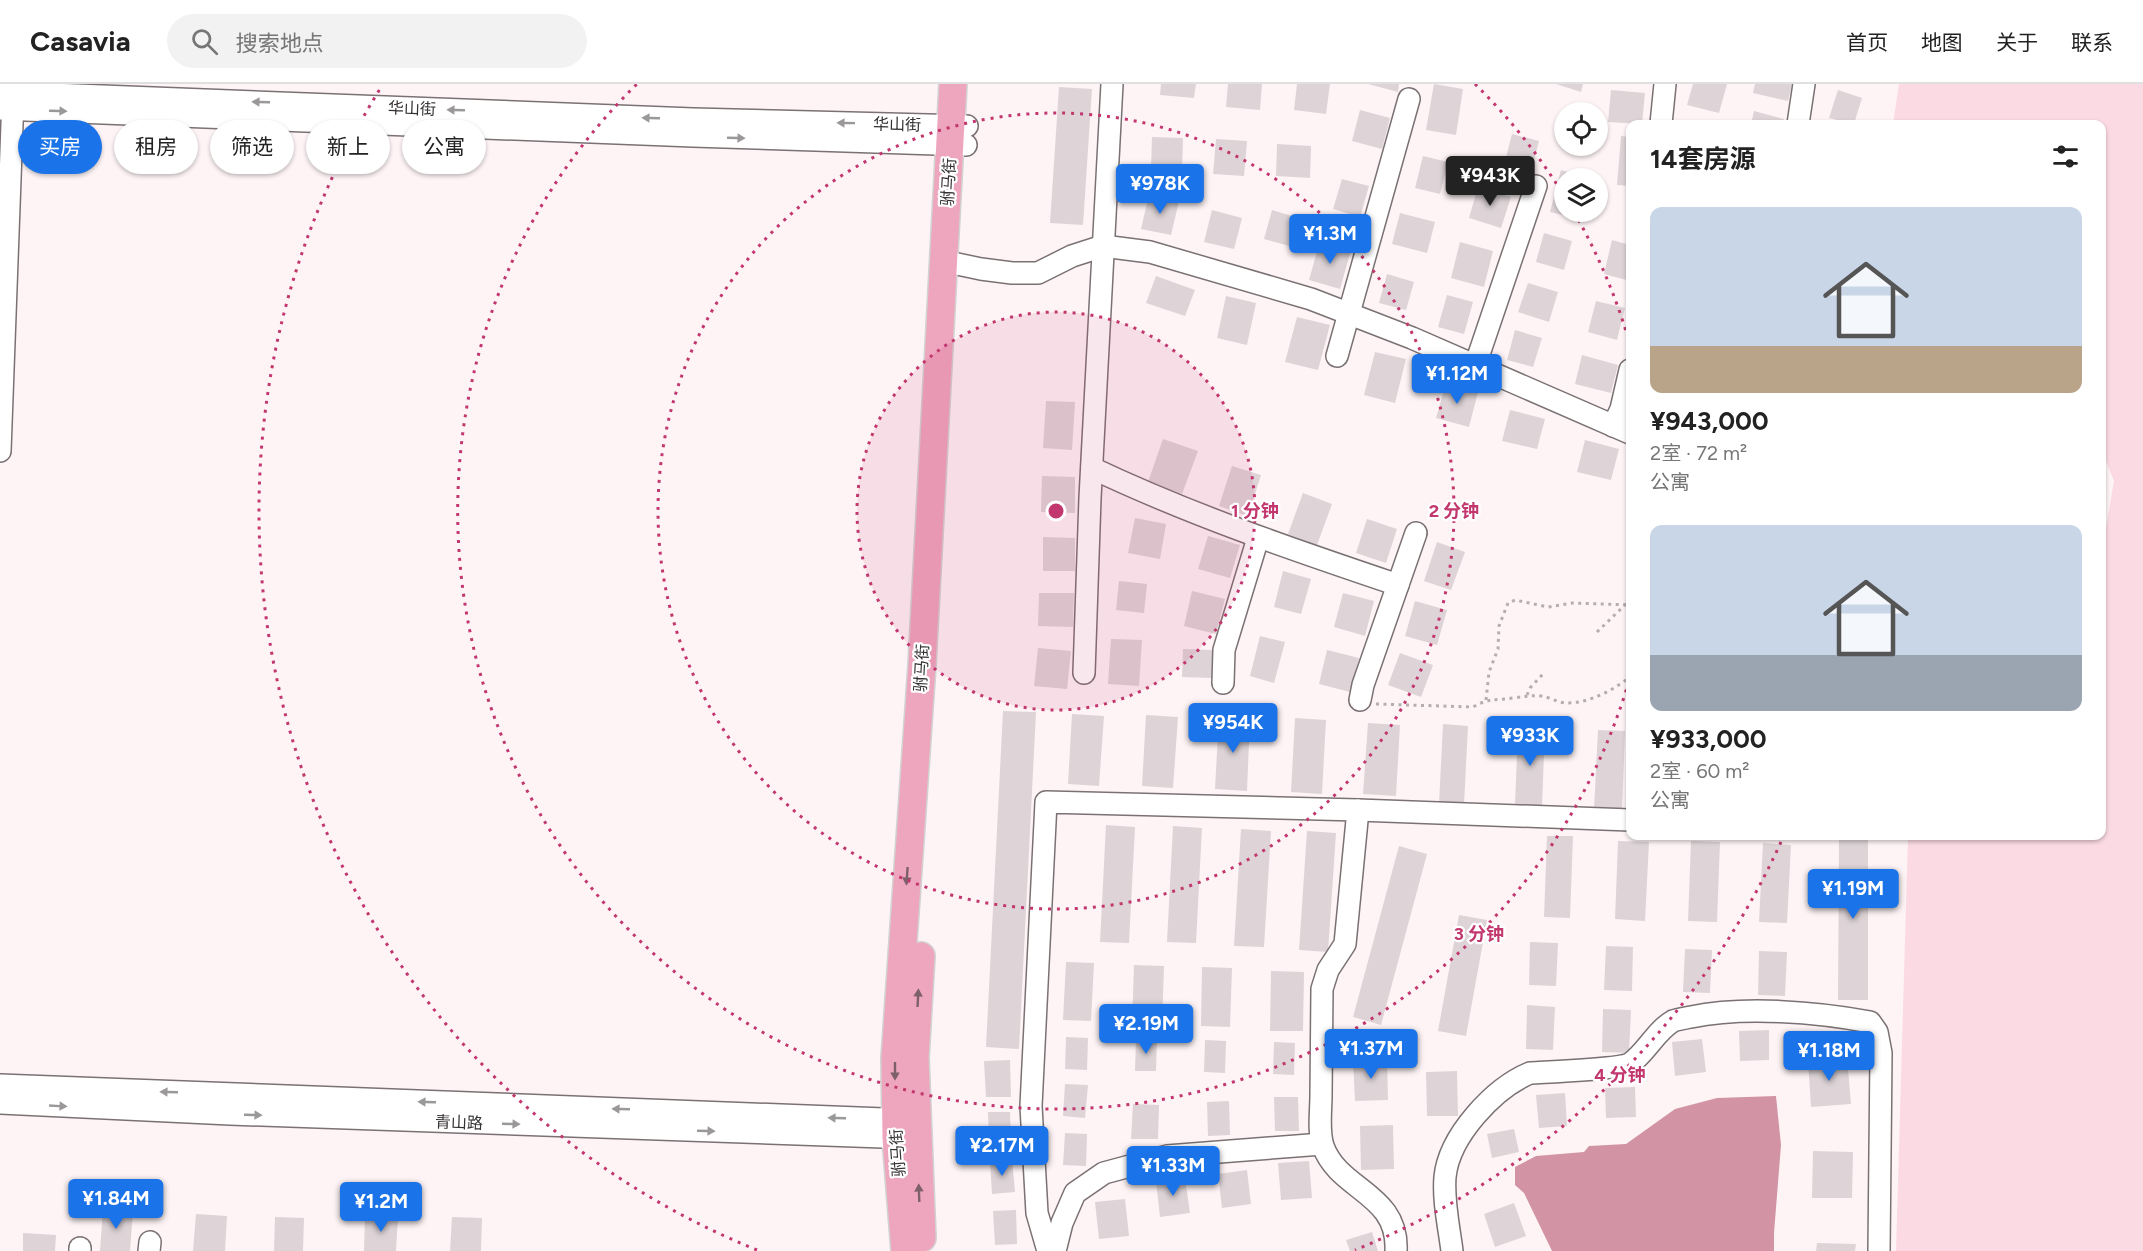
<!DOCTYPE html>
<html lang="zh">
<meta charset="utf-8">
<style>
body{margin:0;font-family:Figtree,"Noto Sans SC",sans-serif;background:#f2f2f2;color:#222;height:100vh;display:flex;flex-direction:column;font-size:22px;white-space:nowrap}
*{box-sizing:border-box;margin:0}
p{font-size:20px;color:#767676}
.icon{flex:none;width:33px;height:33px;fill:none;stroke:currentColor;stroke-width:2;stroke-linecap:round;stroke-linejoin:round}
.map{position:relative;flex:1;overflow:hidden}
.sheet{position:absolute;left:1626px;top:36px;width:480px;height:720px;display:flex;flex-direction:column;background:#fff;border-radius:12px;box-shadow:0 2px 4px #0004}
.sheet>*{flex:none}
.banner{position:absolute;left:18px;top:36px;width:570px;height:54px;display:flex;gap:12px}
.buttons{position:absolute;left:1554px;top:18px;display:grid;gap:12px}
.buttons a{display:grid;place-items:center;width:54px;height:54px;border-radius:50%;background:#fff;box-shadow:0 2px 4px #0004;font-size:30px}
.price{position:absolute;translate:-50% -51px;padding:0 14px;border-radius:6px;background:#1a73e8;color:#fff;font-size:20px;line-height:39px;filter:drop-shadow(0 2px 3px #0008)}
.price::after{content:'';position:absolute;left:50%;top:36px;width:18px;height:14px;margin-left:-9px;background:inherit;clip-path:polygon(0 0,100% 0,50% 100%)}
.price.on{background:#222;color:#fff}
ul{padding:0;list-style:none}
li{display:grid;align-content:center;gap:12px;height:318px;padding:0 24px}
li span{display:grid;place-items:center;height:186px;border-radius:12px;color:#555}
li>.icon{margin-inline-start:auto}
span .icon{width:108px;height:108px;fill:#fffc;stroke-width:1}
li b{font-size:26px}
h2{display:flex;justify-content:space-between;align-items:center;height:72px;padding:0 24px;font-size:26px}
.pill{padding:0 21px;border-radius:27px;background:#fff;box-shadow:0 2px 4px #0004;font-size:21px;line-height:54px}
.pill.on{background:#1a73e8;color:#fff}
header{display:flex;align-items:center;gap:36px;box-sizing:border-box;height:84px;padding:0 30px;background:#fff;border-bottom:2px solid #e0e0e0}
header strong{font-size:28px}
nav{display:flex;gap:33px;margin-inline-start:auto;font-size:21px}
.search{width:420px;height:54px;background:#f2f2f2;display:flex;align-items:center;gap:15px;box-sizing:border-box;padding:0 21px;border-radius:33px;color:#767676;font-size:22px}
.map>svg:first-child{display:block}
.green{fill:#fbdae3}
.water{fill:#d294a5}
.building{fill:#ded4d7}
.lines{fill:none;stroke-linecap:round;stroke-linejoin:round}
.minor-casing{stroke:#7a7173;stroke-width:24}
.major-casing{stroke:#d2d2d2;stroke-width:30}
.path{stroke:#b5adaf;stroke-width:3;stroke-dasharray:3 4.5;stroke-linecap:butt}
.minor{stroke:#fff;stroke-width:21}
.major{stroke:#eea6be;stroke-width:27}
.oneway{fill:#9a9898}
.oneway2{fill:#7e606a}
.ring{fill:none;stroke:#c2376e;stroke-width:3;stroke-dasharray:3 6}
.labels{text-anchor:middle;stroke-width:4.5;stroke-linejoin:round;paint-order:stroke}
.street-label{font-size:16px;fill:#343132;stroke:#fff}
.centre{fill:#c2376e;stroke:#fff;stroke-width:3}
.ring-label{font-size:18px;text-anchor:middle;font-weight:bold;fill:#c2376e;stroke:#fff;stroke-width:4.5;stroke-linejoin:round;paint-order:stroke}
</style>
<header>
<strong>Casavia</strong>
<div class="search"><svg class="icon" aria-label="search" viewBox="0 0 24 24"><circle cx="10" cy="10" r="6"/><path d="M15 15l6 6"/></svg>搜索地点</div>
<nav><a>首页</a><a>地图</a><a>关于</a><a>联系</a></nav>
</header>
<div class="map">
<svg width="2143" height="1167" viewBox="0 0 2143 1167">
<rect width="100%" height="100%" fill="#fef4f6"/>
<path class="green" d="M1899,0H2143V1167H1896L1908,752H2102V467L2114,397L2102,367V40H1893Z"/>
<path class="water" d="M1776,1012L1781,1061L1774,1149V1167H1552L1524,1109L1515,1101V1083L1536,1072L1584,1068L1589,1062L1626,1060L1675,1025L1717,1014Z"/>
<g class="building">
<path d="M1161,0H1196L1194,14L1160,11Z"/>
<path d="M1228,0H1262L1260,26L1226,23Z"/>
<path d="M1297,0H1330L1326,30L1294,26Z"/>
<path d="M1368,0H1399L1398,8Z"/>
<path d="M1434,0L1463,5L1456,51L1426,46Z"/>
<path d="M1556,0H1583L1581,8Z"/>
<path d="M1693,0H1727L1719,29L1687,21Z"/>
<path d="M1755,0H1792L1788,17L1753,9Z"/>
<path d="M1059,3L1092,5L1083,141L1050,139Z"/>
<path d="M1611,6L1645,9L1642,40L1608,38Z"/>
<path d="M1838,6L1862,14L1854,40L1829,34Z"/>
<path d="M1360,26L1390,34L1382,65L1352,57Z"/>
<path d="M1754,27L1784,35L1782,40H1751Z"/>
<path d="M1512,50L1539,57L1530,92L1503,85Z"/>
<path d="M1621,52L1630,53V102L1617,101Z"/>
<path d="M1152,53L1183,54L1182,85L1151,84Z"/>
<path d="M1216,55L1247,57L1244,92L1213,90Z"/>
<path d="M1277,60L1311,62L1310,94L1276,92Z"/>
<path d="M1423,72L1448,78L1440,110L1415,104Z"/>
<path d="M1561,86L1589,94H1564V128H1581L1579,135L1550,128Z"/>
<path d="M1342,95L1369,102L1360,133L1333,125Z"/>
<path d="M1478,103L1511,113L1501,144L1469,134Z"/>
<path d="M1149,110L1179,117L1171,151L1141,145Z"/>
<path d="M1212,126L1242,134L1234,165L1204,158Z"/>
<path d="M1272,126L1305,136L1297,164L1264,155Z"/>
<path d="M1400,129L1435,138L1427,169L1392,160Z"/>
<path d="M1544,149L1572,157L1564,186L1536,178Z"/>
<path d="M1612,156L1630,161V197L1604,190Z"/>
<path d="M1320,157L1351,166L1340,205L1309,196Z"/>
<path d="M1460,158L1493,167L1484,203L1451,194Z"/>
<path d="M1387,190L1414,198L1406,226L1379,219Z"/>
<path d="M1156,192L1195,206L1185,232L1146,219Z"/>
<path d="M1528,199L1558,208L1549,238L1518,228Z"/>
<path d="M1447,211L1473,218L1464,250L1438,243Z"/>
<path d="M1226,212L1256,219L1247,261L1217,254Z"/>
<path d="M1596,217L1625,224L1617,256L1588,248Z"/>
<path d="M1297,233L1330,241L1318,286L1285,278Z"/>
<path d="M1515,246L1542,254L1533,283L1507,276Z"/>
<path d="M1375,268L1406,275L1395,319L1364,311Z"/>
<path d="M1582,271L1618,281L1611,309L1575,300Z"/>
<path d="M1446,299L1478,308L1469,343L1436,334Z"/>
<path d="M1046,317L1075,318L1072,366L1043,364Z"/>
<path d="M1510,326L1545,335L1537,365L1502,357Z"/>
<path d="M1163,355L1198,367L1182,410L1148,398Z"/>
<path d="M1585,356L1619,365L1611,396L1577,388Z"/>
<path d="M1232,382L1261,391L1248,432L1219,422Z"/>
<path d="M1042,392L1075,393V429L1041,428Z"/>
<path d="M1303,409L1332,420L1317,461L1288,450Z"/>
<path d="M1135,434L1166,440L1160,475L1128,469Z"/>
<path d="M1367,435L1397,445L1386,479L1356,469Z"/>
<path d="M1208,452L1240,461L1230,494L1198,485Z"/>
<path d="M1043,453L1075,454V487H1043Z"/>
<path d="M1437,458L1465,468L1451,506L1424,497Z"/>
<path d="M1283,487L1311,495L1301,530L1274,523Z"/>
<path d="M1119,497L1147,500L1144,529L1116,526Z"/>
<path d="M1192,507L1225,515L1216,550L1184,542Z"/>
<path d="M1039,509H1074L1073,543L1038,542Z"/>
<path d="M1343,509L1374,517L1365,552L1334,543Z"/>
<path d="M1415,517L1447,526L1437,561L1405,552Z"/>
<path d="M1260,552L1285,558L1274,599L1250,592Z"/>
<path d="M1111,555L1142,556L1139,602L1108,600Z"/>
<path d="M1038,564L1071,567L1067,605L1034,602Z"/>
<path d="M1183,565L1213,566L1212,594L1182,593Z"/>
<path d="M1327,566L1359,574L1350,608L1319,600Z"/>
<path d="M1400,569L1433,581L1421,613L1388,601Z"/>
<path d="M1003,627L1036,628L1019,965L986,963Z"/>
<path d="M1072,630L1104,632L1099,702L1068,700Z"/>
<path d="M1146,631L1178,633L1173,704L1142,702Z"/>
<path d="M1219,632L1250,634L1247,707L1215,705Z"/>
<path d="M1295,634L1326,636L1322,710L1291,708Z"/>
<path d="M1368,639L1400,641L1396,712L1363,710Z"/>
<path d="M1443,640L1468,642L1464,721L1439,720Z"/>
<path d="M1518,643L1545,644L1542,722L1515,721Z"/>
<path d="M1598,646L1625,647L1622,727L1594,726Z"/>
<path d="M1106,741L1135,743L1129,859L1100,858Z"/>
<path d="M1173,742L1202,744L1196,859L1167,858Z"/>
<path d="M1241,745L1271,747L1264,863L1234,862Z"/>
<path d="M1307,747L1336,749L1328,868L1299,866Z"/>
<path d="M1547,752H1573L1570,834L1544,833Z"/>
<path d="M1839,755H1868V916H1838Z"/>
<path d="M1618,757L1649,758L1645,837L1615,835Z"/>
<path d="M1691,757L1720,758L1717,838L1688,837Z"/>
<path d="M1763,759L1791,761L1787,839L1759,838Z"/>
<path d="M1399,762L1427,770L1381,941L1353,933Z"/>
<path d="M1459,831L1487,836L1466,952L1438,947Z"/>
<path d="M1530,858L1558,859L1556,902L1529,901Z"/>
<path d="M1606,862L1633,863L1632,907L1604,906Z"/>
<path d="M1685,865L1712,866L1710,909L1683,908Z"/>
<path d="M1759,867L1787,868L1785,912L1758,911Z"/>
<path d="M1066,878L1094,879L1091,937L1063,936Z"/>
<path d="M1134,881L1164,882L1162,942L1132,940Z"/>
<path d="M1202,883L1232,884L1230,943L1201,942Z"/>
<path d="M1271,887L1304,888L1303,947H1270Z"/>
<path d="M1527,921L1555,923L1553,966L1526,965Z"/>
<path d="M1603,925L1631,926L1629,969L1602,968Z"/>
<path d="M1769,946V976L1740,977L1739,947Z"/>
<path d="M1066,953L1088,954L1087,986L1065,985Z"/>
<path d="M1136,954L1157,955L1156,987H1135Z"/>
<path d="M1702,955L1706,988L1675,992L1672,958Z"/>
<path d="M1205,956L1226,957L1225,989L1204,988Z"/>
<path d="M1274,958L1295,959L1294,991L1273,990Z"/>
<path d="M1847,973L1851,1020L1811,1023L1808,976Z"/>
<path d="M1387,975L1388,1016L1355,1017L1353,976Z"/>
<path d="M1010,976L1011,1013H986L984,977Z"/>
<path d="M1457,987L1458,1032H1427L1426,988Z"/>
<path d="M1065,1000L1088,1001L1085,1034L1063,1032Z"/>
<path d="M1635,1003L1636,1033L1606,1034L1605,1004Z"/>
<path d="M1565,1009L1567,1042L1539,1044L1536,1011Z"/>
<path d="M1274,1013H1298L1299,1047H1275Z"/>
<path d="M1229,1017L1230,1051L1208,1052L1207,1018Z"/>
<path d="M1133,1020L1159,1021L1158,1055H1131Z"/>
<path d="M988,1028H1010L1011,1059L989,1060Z"/>
<path d="M1393,1041L1394,1085L1361,1086L1360,1042Z"/>
<path d="M1514,1045L1519,1068L1492,1074L1487,1050Z"/>
<path d="M1065,1049L1087,1050L1086,1082L1063,1081Z"/>
<path d="M1813,1067L1853,1068L1852,1114H1812Z"/>
<path d="M1012,1075L1015,1108L992,1110L990,1077Z"/>
<path d="M1309,1077L1312,1114L1281,1116L1278,1079Z"/>
<path d="M1247,1086L1251,1120L1222,1124L1218,1090Z"/>
<path d="M1185,1094L1190,1129L1160,1133L1156,1097Z"/>
<path d="M1125,1115L1129,1152L1099,1155L1095,1118Z"/>
<path d="M1514,1119L1526,1152L1495,1163L1484,1130Z"/>
<path d="M103,1125L133,1127L130,1167H100Z"/>
<path d="M1016,1126L1017,1160L995,1161L993,1127Z"/>
<path d="M196,1130L227,1132L225,1167H193Z"/>
<path d="M365,1131L398,1132L396,1167H364Z"/>
<path d="M275,1133L304,1134L303,1167H274Z"/>
<path d="M452,1133L482,1134L481,1167H450Z"/>
<path d="M1372,1148L1378,1167H1350L1346,1156Z"/>
<path d="M23,1149L56,1151L55,1167H23Z"/>
<path d="M1817,1159L1856,1160L1855,1167H1816Z"/>
</g>
<g class="lines">
<g class="minor-casing">
<g id="minor">
<path d="M0,8L693,35L967,42"/>
<path d="M0,25L693,52L966,61"/>
<path d="M1661,40L1665,0"/>
<path d="M1798,40L1804,0"/>
<path d="M943,177L981,185L1012,189H1038L1072,172L1103,162L1150,168L1311,215L1412,254L1630,349"/>
<path d="M1337,272L1409,15"/>
<path d="M1475,282L1536,102"/>
<path d="M1613,342L1621,325L1630,286"/>
<path d="M0,367L13,13"/>
<path d="M1092,384C1191,431 1294,466 1398,501"/>
<path d="M1084,589L1090,414L1112,0"/>
<path d="M1223,599L1224,566L1258,454"/>
<path d="M1360,616L1363,601L1416,449"/>
<path d="M1358,726L1345,860L1328,886L1322,905C1322,940 1321,976 1321,1011C1321,1027 1318,1047 1323,1062C1339,1107 1399,1109 1396,1167"/>
<path d="M0,1001L910,1036"/>
<path d="M0,1019L230,1030L911,1054"/>
<path d="M80,1167V1164"/>
<path d="M149,1167L150,1158"/>
<path d="M1048,1167L1037,1129L1031,1022L1046,718L1358,726L1630,736"/>
<path d="M1055,1167L1062,1139L1075,1109L1104,1089L1167,1072L1322,1060"/>
<path d="M1452,1167C1449,1143 1443,1117 1445,1093C1449,1052 1494,1004 1530,989C1547,988 1622,985 1631,979C1647,967 1656,947 1673,937C1678,935 1686,934 1691,933C1744,922 1817,928 1870,938L1877,948L1881,969L1879,1167"/>
</g>
</g>
<g class="major-casing">
<g id="major">
<path d="M921,872L915,974L922,1154"/>
<path d="M905,1167L896,1054L895,974L922,581L953,0"/>
</g>
</g>
<g class="path">
<path d="M1597,548L1626,520"/>
<path d="M1527,611L1530,604L1543,590"/>
<path d="M1486,616L1489,588L1498,565L1499,542L1508,519L1515,516L1548,523L1573,519L1630,521"/>
<path d="M1376,620L1473,623C1491,613 1495,617 1513,614C1523,613 1530,611 1541,612C1550,613 1558,619 1567,619C1590,619 1613,606 1630,593"/>
</g>
<use href="#minor" class="minor"/>
<use href="#major" class="major"/>
</g>
<defs><path id="oneway-solid" d="M-6-.8H1V-3.2L6.5 0L1 3.2V.8H-6Z" transform="scale(1.5)"/></defs>
<g class="oneway">
<use href="#oneway-solid" transform="translate(261 18) rotate(-178)"/>
<use href="#oneway-solid" transform="translate(456 26) rotate(-178)"/>
<use href="#oneway-solid" transform="translate(58 27) rotate(2)"/>
<use href="#oneway-solid" transform="translate(651 34) rotate(-178)"/>
<use href="#oneway-solid" transform="translate(846 39) rotate(-179)"/>
<use href="#oneway-solid" transform="translate(736 54) rotate(2)"/>
<use href="#oneway-solid" transform="translate(169 1008) rotate(-178)"/>
<use href="#oneway-solid" transform="translate(427 1018) rotate(-178)"/>
<use href="#oneway-solid" transform="translate(58 1022) rotate(3)"/>
<use href="#oneway-solid" transform="translate(621 1025) rotate(-178)"/>
<use href="#oneway-solid" transform="translate(253 1031) rotate(2)"/>
<use href="#oneway-solid" transform="translate(837 1034) rotate(-178)"/>
<use href="#oneway-solid" transform="translate(511 1040) rotate(2)"/>
<use href="#oneway-solid" transform="translate(706 1047) rotate(2)"/>
</g>
<g class="oneway2">
<use href="#oneway-solid" transform="translate(907 792) rotate(94)"/>
<use href="#oneway-solid" transform="translate(918 914) rotate(-87)"/>
<use href="#oneway-solid" transform="translate(895 987) rotate(90)"/>
<use href="#oneway-solid" transform="translate(919 1109) rotate(-92)"/>
</g>
<circle cx="1056" cy="427" r="199" fill="#c2376e" fill-opacity=".12"/>
<g class="ring">
<circle cx="1056" cy="427" r="199"/>
<circle cx="1056" cy="427" r="398"/>
<path d="M1629 597A598 598 0 1 1 637 0M1475 0A598 598 0 0 1 1563 110M1574 128A598 598 0 0 1 1629 257"/>
<path d="M1781 758A797 797 0 0 1 1355 1166M757 1166A797 797 0 0 1 380 5"/>
</g>
<g class="labels">
<g class="street-label">
<text transform="translate(412 24) rotate(2)" y="6">华山街</text>
<text transform="translate(897 40) rotate(1)" y="6">华山街</text>
<text transform="translate(948 98) rotate(-87)" y="6">驸马街</text>
<text transform="translate(921 584) rotate(-87)" y="6">驸马街</text>
<text transform="translate(459 1038) rotate(2)" y="6">青山路</text>
<text transform="translate(897 1069) rotate(-94)" y="6">驸马街</text>
</g>
</g>
<circle cx="1056" cy="427" r="9" class="centre"/>
<g class="ring-label">
<text x="1255" y="433">1 分钟</text>
<text x="1454" y="433">2 分钟</text>
<text x="1479" y="856">3 分钟</text>
<text x="1620" y="997">4 分钟</text>
</g>
</svg>
<div class="buttons">
<a><svg class="icon" aria-label="locate" viewBox="0 0 24 24"><circle cx="12" cy="12" r="6"/><path d="M12 2v4M12 18v4M2 12h4M18 12h4"/></svg></a>
<a><svg class="icon" aria-label="layers" viewBox="0 0 24 24"><path d="M12 4l9 5-9 5-9-5zM3 14l9 5 9-5"/></svg></a>
</div>
<b class="price on" style="left:1490px;top:123px">¥943K</b>
<b class="price" style="left:1160px;top:131px">¥978K</b>
<b class="price" style="left:1330px;top:181px">¥1.3M</b>
<b class="price" style="left:1457px;top:321px">¥1.12M</b>
<b class="price" style="left:1233px;top:670px">¥954K</b>
<b class="price" style="left:1530px;top:683px">¥933K</b>
<b class="price" style="left:1853px;top:836px">¥1.19M</b>
<b class="price" style="left:1146px;top:971px">¥2.19M</b>
<b class="price" style="left:1371px;top:996px">¥1.37M</b>
<b class="price" style="left:1829px;top:998px">¥1.18M</b>
<b class="price" style="left:1002px;top:1093px">¥2.17M</b>
<b class="price" style="left:1173px;top:1113px">¥1.33M</b>
<b class="price" style="left:116px;top:1146px">¥1.84M</b>
<b class="price" style="left:381px;top:1149px">¥1.2M</b>
<div class="banner">
<a class="pill on">买房</a>
<a class="pill">租房</a>
<a class="pill">筛选</a>
<a class="pill">新上</a>
<a class="pill">公寓</a>
</div>
<section class="sheet">
<h2>14套房源<svg class="icon" aria-label="filters" viewBox="0 0 24 24"><path d="M4 7h16M4 17h16"/><circle cx="9" cy="7" r="2"/><circle cx="15" cy="17" r="2"/></svg></h2>
<ul>
<li><span style="background:linear-gradient(#c9d6e8 75%,#b9a48a 0)"><svg class="icon" aria-label="home" viewBox="0 0 24 24"><path d="M3 11l9-7 9 7M6 9v11h12V9"/></svg></span><div><b>¥943,000</b><p>2室 · 72 m²</p><p>公寓</p></div></li>
<li><span style="background:linear-gradient(#c9d6e8 70%,#9aa5b1 0)"><svg class="icon" aria-label="home" viewBox="0 0 24 24"><path d="M3 11l9-7 9 7M6 9v11h12V9"/></svg></span><div><b>¥933,000</b><p>2室 · 60 m²</p><p>公寓</p></div></li>
</ul>
</section>
</div>
